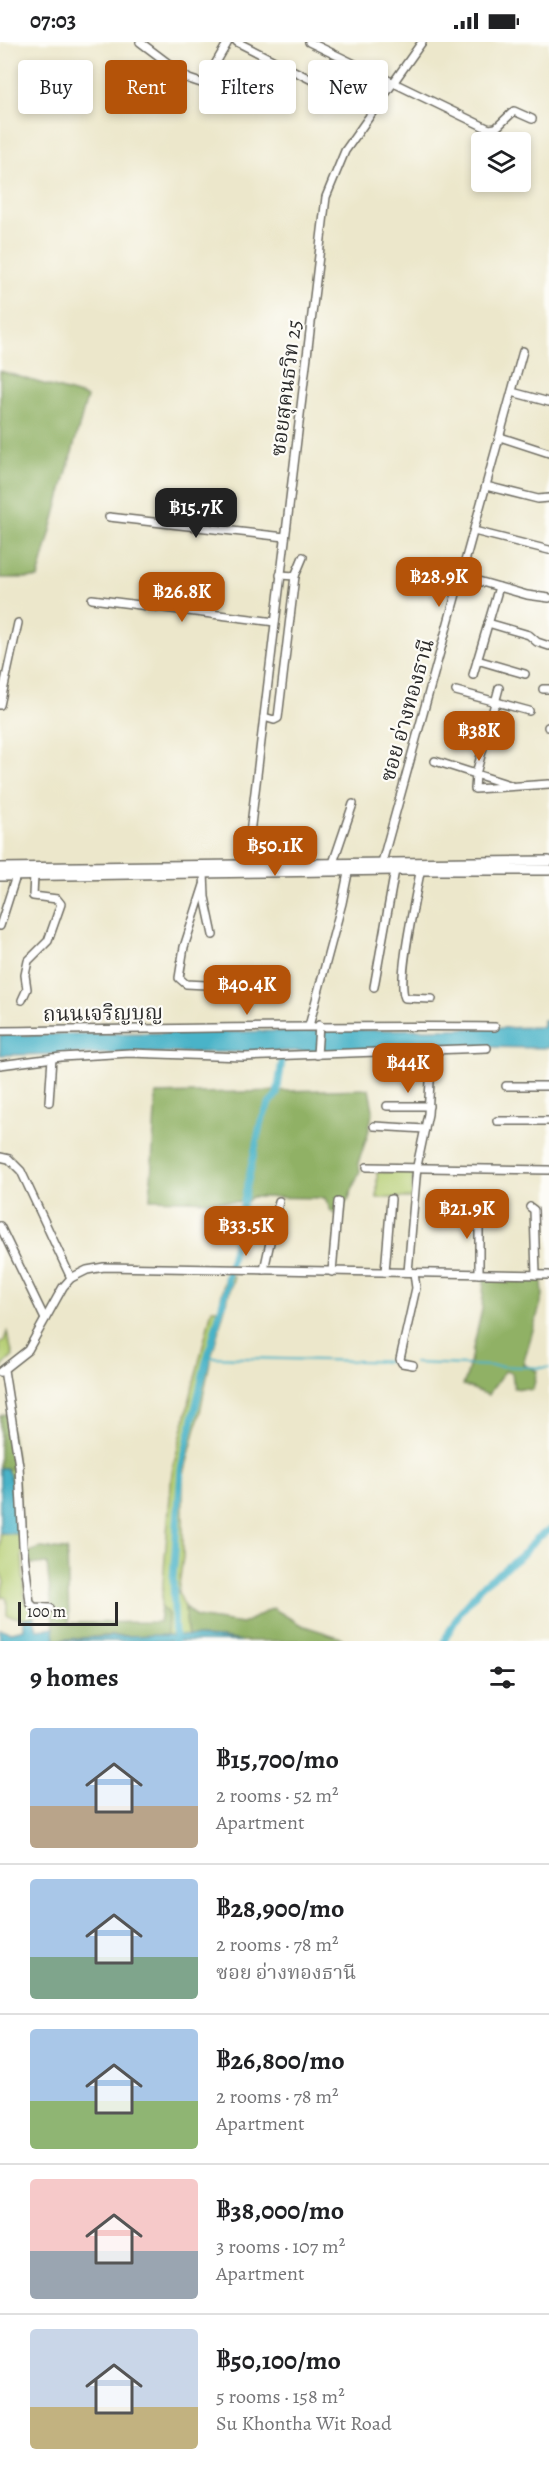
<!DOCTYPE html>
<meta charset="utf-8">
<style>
body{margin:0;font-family:Alegreya,"Noto Serif Thai",serif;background:#f2f2f2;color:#202124;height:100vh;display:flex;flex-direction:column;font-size:22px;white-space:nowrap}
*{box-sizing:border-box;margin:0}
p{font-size:20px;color:#757577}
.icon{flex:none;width:33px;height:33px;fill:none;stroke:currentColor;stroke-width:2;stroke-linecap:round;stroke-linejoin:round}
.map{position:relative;height:1599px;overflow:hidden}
.side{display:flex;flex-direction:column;background:#fff;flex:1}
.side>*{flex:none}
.guide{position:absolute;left:18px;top:18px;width:513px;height:54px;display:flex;gap:12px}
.fabs{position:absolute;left:471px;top:90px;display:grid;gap:12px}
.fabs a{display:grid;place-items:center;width:60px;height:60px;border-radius:6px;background:#fff;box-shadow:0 3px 9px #0003;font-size:30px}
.scale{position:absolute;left:18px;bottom:15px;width:100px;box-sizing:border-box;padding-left:6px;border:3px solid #2b2b2b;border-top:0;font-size:16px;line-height:21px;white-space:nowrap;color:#2b2b2b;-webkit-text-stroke:4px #fdfcf7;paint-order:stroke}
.price{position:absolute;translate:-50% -51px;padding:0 14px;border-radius:12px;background:#b45309;color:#fff;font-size:20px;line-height:39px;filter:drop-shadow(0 2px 3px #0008)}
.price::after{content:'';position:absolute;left:50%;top:36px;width:18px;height:14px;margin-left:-9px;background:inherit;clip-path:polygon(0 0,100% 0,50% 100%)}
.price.on{background:#222;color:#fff}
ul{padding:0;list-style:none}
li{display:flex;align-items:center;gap:18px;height:150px;padding:0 30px}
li+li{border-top:2px solid #e0e0e0}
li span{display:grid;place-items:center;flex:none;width:168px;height:120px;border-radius:6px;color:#555}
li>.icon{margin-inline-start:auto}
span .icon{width:72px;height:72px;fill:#fffc;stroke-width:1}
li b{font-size:26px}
h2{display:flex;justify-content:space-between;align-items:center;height:72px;padding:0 30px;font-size:26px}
.tag{padding:0 21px;border-radius:6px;background:#fff;box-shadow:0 3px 9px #0003;font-size:21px;line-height:54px}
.tag.on{background:#b45309;color:#fff}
.status{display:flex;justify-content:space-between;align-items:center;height:42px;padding:0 30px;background:#fff;direction:ltr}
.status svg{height:16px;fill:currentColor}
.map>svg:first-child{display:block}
.green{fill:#b5ce73;stroke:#707c4f;stroke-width:1.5}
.forest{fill:#90b165;stroke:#5e6e48;stroke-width:1.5}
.water{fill:#4ab3c8;stroke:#3a6f7a;stroke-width:1.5}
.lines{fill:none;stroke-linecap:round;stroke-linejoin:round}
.stream{stroke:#4ab3c8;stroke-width:2}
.canal{stroke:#4ab3c8;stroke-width:7}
.street-casing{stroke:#6f6d63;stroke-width:10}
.secondary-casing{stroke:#6f6d63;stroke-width:12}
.street{stroke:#fff;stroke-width:7}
.secondary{stroke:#fff;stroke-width:9}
.labels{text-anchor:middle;stroke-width:4.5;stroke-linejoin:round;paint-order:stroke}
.street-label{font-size:21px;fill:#2b2b2b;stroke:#fdfcf7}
</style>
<div class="status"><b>07:03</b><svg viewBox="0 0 49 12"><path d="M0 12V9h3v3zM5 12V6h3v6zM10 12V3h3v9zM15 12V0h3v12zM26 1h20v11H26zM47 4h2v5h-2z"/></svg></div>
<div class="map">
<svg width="549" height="1599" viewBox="0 0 549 1599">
<rect width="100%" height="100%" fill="#fdfcf7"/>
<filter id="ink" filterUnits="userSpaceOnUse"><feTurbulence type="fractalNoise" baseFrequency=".0167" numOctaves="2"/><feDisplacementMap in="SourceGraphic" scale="12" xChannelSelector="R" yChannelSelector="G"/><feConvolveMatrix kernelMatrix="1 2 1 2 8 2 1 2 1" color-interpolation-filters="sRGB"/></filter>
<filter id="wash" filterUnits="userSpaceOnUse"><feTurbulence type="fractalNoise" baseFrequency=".008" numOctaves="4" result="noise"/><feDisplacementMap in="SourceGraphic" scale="24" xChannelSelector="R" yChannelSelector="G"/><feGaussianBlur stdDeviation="1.35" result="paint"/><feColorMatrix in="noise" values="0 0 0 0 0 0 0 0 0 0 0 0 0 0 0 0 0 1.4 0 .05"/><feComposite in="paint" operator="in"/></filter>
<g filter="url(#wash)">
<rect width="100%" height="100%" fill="#ece7cb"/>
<g class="green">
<path d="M413,1129L412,1156H377V1130Z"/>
<path d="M225,1234H234L210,1319L200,1370L183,1436V1515L178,1550L185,1565L188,1596L167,1594L168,1572L161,1565L172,1430L212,1267H219Z"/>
<path d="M7,1290L13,1314L0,1327V1300L4,1299Z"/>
<path d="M16,1420L25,1559L29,1566L33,1568L34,1575L24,1577L7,1573V1556L4,1554L0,1555L4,1540L0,1529V1491H17L13,1449L6,1426L10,1427Z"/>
</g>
<g class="forest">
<path d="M0,329L87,355L38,536H0Z"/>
<path d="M369,1047L373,1068L368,1092L358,1121L360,1129L348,1158L343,1163L341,1176L331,1169L325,1156L251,1155L247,1160L150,1157L156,1052Z"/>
<path d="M484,1237L542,1238L543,1254L523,1322L537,1329L533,1348L514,1346L512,1331L505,1329L488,1353L463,1343L467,1333L482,1267Z"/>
<path d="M8,1371L16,1420L10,1427L0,1426V1374Z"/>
<path d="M41,1506L67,1508L69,1581L159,1580L161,1565L168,1572L167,1594H106L55,1598L47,1522H31L28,1510Z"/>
<path d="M185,1565L196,1575L242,1582L273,1566L301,1583L342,1596L343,1599H241L222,1596H188Z"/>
</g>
<g class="water">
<path d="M543,978H549V1006L412,1004L400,1008L0,1013V993L500,986L543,985Z"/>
<path d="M0,1426H6L10,1433L17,1492L0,1491Z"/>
<path d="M34,1575L37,1588L54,1586L55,1598C116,1594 180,1589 241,1599H0V1588L12,1590L24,1587V1577Z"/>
</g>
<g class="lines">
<g class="stream">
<path d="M208,1315L399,1320"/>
<path d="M414,1321L549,1326"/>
</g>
<g class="canal">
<path d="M175,1599L173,1537L181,1428L205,1324L228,1242L227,1237L261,1079L269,1062L277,1052L282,1019"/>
<path d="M444,1599L460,1570L483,1543L521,1514L536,1497L549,1488"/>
</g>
</g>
</g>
<g filter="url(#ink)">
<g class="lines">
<g class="street-casing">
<g id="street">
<path d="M140,0L189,37L201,41L206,38L228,0"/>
<path d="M237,0L373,69"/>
<path d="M309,0L489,87L496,86L514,69L532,77"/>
<path d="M512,350L549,360"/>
<path d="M500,395L549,411"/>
<path d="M486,444L538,457L549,456"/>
<path d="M109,475L285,495"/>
<path d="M474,489L549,508"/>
<path d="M280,533L295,534L303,515"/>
<path d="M461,534L527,553L549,556"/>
<path d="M92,557L275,580"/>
<path d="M488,581L529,593L537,600L549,604"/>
<path d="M477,618L525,632"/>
<path d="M473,633L499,545"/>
<path d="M499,646L476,732L475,747L549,742"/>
<path d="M543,647H549"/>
<path d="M456,649L529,669"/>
<path d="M0,663L18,581"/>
<path d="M264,675L274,678L278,676L295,534"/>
<path d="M548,685H549"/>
<path d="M435,719L510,743"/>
<path d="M333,821L353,762"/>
<path d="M381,824L523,309"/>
<path d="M246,825L326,155L345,109L422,0"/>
<path d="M421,825C417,849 396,940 405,956L432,957"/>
<path d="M204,831L205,855L213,893"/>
<path d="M204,843L184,905L179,936L186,942L206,943"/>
<path d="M0,884L16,834"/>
<path d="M374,945L395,828"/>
<path d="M22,958L27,947L25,933L28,919L48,899L61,862L57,857L33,854L34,833"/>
<path d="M309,984L342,861L349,826"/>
<path d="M0,989C165,987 330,983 495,985"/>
<path d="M317,1013L319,983"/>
<path d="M0,1023L61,1015L130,1011L243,1015L487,1006"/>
<path d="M506,1044H549"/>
<path d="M49,1060L52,1016"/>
<path d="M387,1064H429"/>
<path d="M497,1079H549"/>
<path d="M374,1084L425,1087"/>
<path d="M0,1115L9,1117L21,1129L71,1236"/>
<path d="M367,1125L549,1128"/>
<path d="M479,1163V1232"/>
<path d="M530,1165L534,1168L536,1233"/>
<path d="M0,1184L45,1277"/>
<path d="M264,1228L279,1159"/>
<path d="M332,1230L338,1160"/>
<path d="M385,1230L391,1157"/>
<path d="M408,1230L417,1124L428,1072L432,1008"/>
<path d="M413,1323L402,1321L400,1317L416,1246L414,1231"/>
<path d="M4,1328L19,1424L23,1503L30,1561L34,1565L50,1566"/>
<path d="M0,1330L28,1308L63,1245L71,1236L87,1228L104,1225L549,1233"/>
</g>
</g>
<g class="secondary-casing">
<g id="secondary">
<path d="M0,826L549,819"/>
<path d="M0,834L395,828H549"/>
</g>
</g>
<use href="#street" class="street"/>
<use href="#secondary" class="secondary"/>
</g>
</g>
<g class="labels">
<g class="street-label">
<text transform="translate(286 346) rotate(-83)" y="7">ซอยสุคนธวิท 25</text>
<text transform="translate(407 668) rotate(-74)" y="7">ซอย อ่างทองธานี</text>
<text transform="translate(103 971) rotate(-1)" y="7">ถนนเจริญบุญ</text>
</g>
</g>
</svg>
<div class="fabs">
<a><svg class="icon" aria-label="layers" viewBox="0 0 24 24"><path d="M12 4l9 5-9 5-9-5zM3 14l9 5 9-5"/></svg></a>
</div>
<div class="scale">100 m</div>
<b class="price on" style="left:196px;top:497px">฿15.7K</b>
<b class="price" style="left:439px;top:566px">฿28.9K</b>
<b class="price" style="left:182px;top:581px">฿26.8K</b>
<b class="price" style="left:479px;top:720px">฿38K</b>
<b class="price" style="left:275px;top:835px">฿50.1K</b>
<b class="price" style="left:247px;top:974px">฿40.4K</b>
<b class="price" style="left:408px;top:1052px">฿44K</b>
<b class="price" style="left:467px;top:1198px">฿21.9K</b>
<b class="price" style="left:246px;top:1215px">฿33.5K</b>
<div class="guide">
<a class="tag">Buy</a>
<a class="tag on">Rent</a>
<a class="tag">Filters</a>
<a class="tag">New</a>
</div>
</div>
<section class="side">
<h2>9 homes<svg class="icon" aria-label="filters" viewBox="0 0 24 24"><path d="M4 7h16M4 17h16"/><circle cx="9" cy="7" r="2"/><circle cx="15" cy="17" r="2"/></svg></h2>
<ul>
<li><span style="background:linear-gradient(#a9c7e8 65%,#b9a48a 0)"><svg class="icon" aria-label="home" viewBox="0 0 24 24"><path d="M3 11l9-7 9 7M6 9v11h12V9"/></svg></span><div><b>฿15,700/mo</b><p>2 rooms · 52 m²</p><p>Apartment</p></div></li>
<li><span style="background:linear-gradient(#a9c7e8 65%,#7fa58c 0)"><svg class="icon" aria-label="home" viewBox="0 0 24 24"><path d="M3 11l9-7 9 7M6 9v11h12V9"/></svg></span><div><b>฿28,900/mo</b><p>2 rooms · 78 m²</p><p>ซอย อ่างทองธานี</p></div></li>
<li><span style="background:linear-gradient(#a9c7e8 60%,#8fb573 0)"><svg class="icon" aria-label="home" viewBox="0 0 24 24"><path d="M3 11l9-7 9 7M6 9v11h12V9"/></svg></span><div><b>฿26,800/mo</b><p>2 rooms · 78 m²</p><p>Apartment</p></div></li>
<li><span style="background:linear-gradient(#f6c9c9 60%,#9aa5b1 0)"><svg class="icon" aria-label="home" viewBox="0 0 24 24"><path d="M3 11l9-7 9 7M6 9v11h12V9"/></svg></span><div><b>฿38,000/mo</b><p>3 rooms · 107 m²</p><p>Apartment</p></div></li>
<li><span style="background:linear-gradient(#c9d6e8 65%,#c2b280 0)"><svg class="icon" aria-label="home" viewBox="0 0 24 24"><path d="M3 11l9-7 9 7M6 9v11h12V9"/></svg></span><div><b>฿50,100/mo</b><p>5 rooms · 158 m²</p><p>Su Khontha Wit Road</p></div></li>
</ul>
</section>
